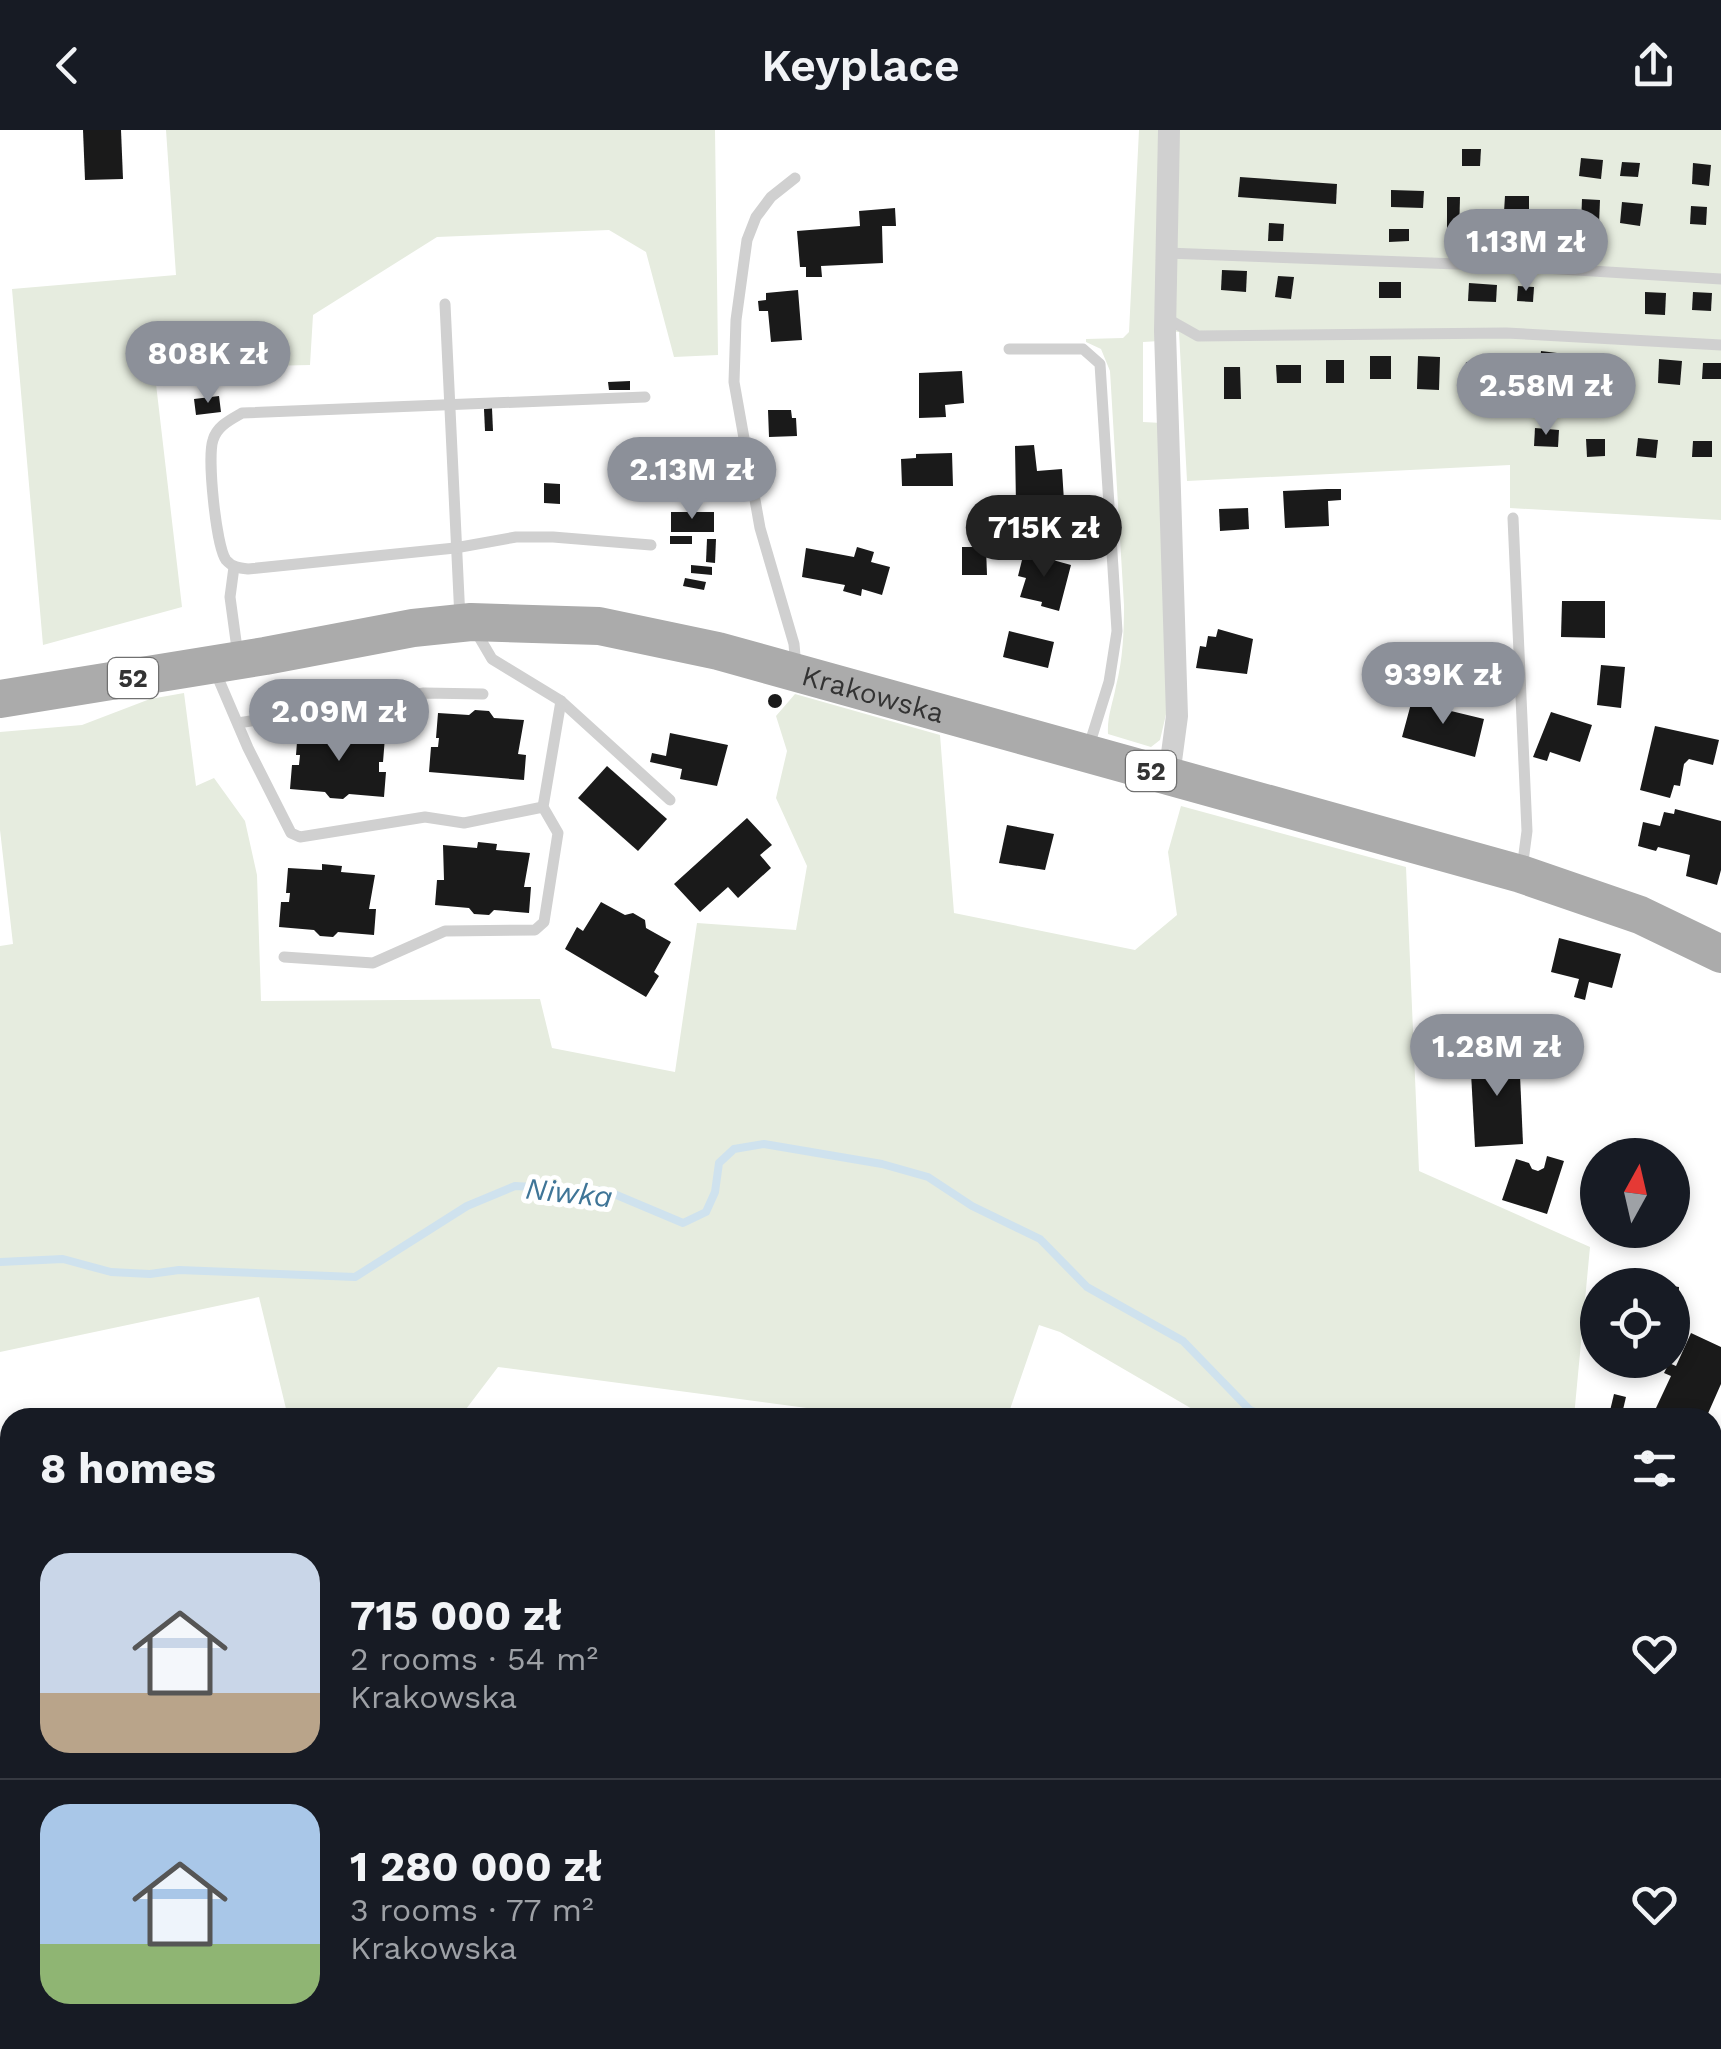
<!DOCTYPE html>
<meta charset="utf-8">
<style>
body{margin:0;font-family:"Work Sans",sans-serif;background:#20242c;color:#f1f3f6;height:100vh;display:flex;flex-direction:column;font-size:38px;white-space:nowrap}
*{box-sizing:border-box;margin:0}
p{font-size:32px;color:#9ea1a6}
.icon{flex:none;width:55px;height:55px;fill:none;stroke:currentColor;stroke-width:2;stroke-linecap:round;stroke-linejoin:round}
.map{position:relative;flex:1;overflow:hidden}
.panel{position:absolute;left:0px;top:1278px;width:1722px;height:642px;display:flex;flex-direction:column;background:#171b24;border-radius:30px 30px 0 0;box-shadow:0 5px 15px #0003}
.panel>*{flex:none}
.needle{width:65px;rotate:8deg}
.controls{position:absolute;left:1580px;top:1008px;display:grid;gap:20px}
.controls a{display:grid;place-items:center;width:110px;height:110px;border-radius:50%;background:#171b24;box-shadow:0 5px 15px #0003;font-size:50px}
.price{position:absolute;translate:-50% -85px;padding:0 22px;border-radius:35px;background:#8c9099;color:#fff;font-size:32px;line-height:65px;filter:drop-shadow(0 2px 5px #0008)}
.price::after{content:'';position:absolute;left:50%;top:60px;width:30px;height:22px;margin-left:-15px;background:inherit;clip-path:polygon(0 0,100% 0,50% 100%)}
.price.selected{background:#222;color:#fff}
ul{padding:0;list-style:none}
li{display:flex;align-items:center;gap:30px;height:250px;padding:0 40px}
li+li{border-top:2px solid #363941}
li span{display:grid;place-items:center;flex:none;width:280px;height:200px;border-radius:30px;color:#555}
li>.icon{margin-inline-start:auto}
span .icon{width:120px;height:120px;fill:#fffc;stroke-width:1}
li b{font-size:42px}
h2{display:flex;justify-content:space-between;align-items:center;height:120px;padding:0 40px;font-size:42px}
header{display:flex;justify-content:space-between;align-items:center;height:130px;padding:0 40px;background:#171b24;font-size:45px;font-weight:600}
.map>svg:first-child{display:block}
.green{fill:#e6ecdf}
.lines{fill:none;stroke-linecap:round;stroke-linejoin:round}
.stream{stroke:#cfe2ee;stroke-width:8}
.building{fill:#1a1a1a}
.service{stroke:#d0d0d0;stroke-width:11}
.minor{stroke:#d0d0d0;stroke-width:22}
.primary{stroke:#ababab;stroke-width:38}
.labels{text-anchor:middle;stroke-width:10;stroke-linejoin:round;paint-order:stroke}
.shield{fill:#fff;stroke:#707070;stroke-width:2.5}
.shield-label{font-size:25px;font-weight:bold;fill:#333}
.street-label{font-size:28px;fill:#333;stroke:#fff}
.water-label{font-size:30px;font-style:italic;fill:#3f7597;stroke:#fff}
</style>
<header><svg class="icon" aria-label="back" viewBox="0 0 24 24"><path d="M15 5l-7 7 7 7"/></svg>Keyplace<svg class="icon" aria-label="share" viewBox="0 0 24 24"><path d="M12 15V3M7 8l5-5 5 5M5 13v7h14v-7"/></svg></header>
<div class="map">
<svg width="1721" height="1919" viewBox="0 0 1721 1919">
<rect width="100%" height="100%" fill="#fff"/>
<g class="green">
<path d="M166,0H715L718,225L674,227L646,122L609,100L437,107L313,185L310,235L170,238L156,254L182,477L43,515L12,159L176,145Z"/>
<path d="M1139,0H1721V390L1510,378V335L1187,351L1179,202L1160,201V211L1143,212V292L1162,293L1168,576L1160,610L1151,617L1108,604C1107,586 1113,573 1116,556C1123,529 1124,502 1124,475L1110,241L1101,219L1086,212V209L1123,208L1129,202Z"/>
<path d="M184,563L196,656L214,648L245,691L257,745L261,871L540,869L552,918L675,942L697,793L796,800L807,736L776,668L787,621L776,586L795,564L940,605L954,783L1135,820L1177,785L1168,722L1181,676L1406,737L1419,1041L1590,1117L1574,1287H1206L1060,1202L1039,1195L1007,1288L874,1287L498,1237L460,1287H288L259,1167L0,1222V816L13,814L0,700V602L82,595L150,569Z"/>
<path d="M1713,1369L1721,1374V1675H1712Z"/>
<path d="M10,1375V1572L0,1573V1376Z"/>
<path d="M1713,1783L1721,1789V1919H1264L1267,1910H1712Z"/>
<path d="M773,1910H1091L1099,1919H773Z"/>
<path d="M1106,1910H1253L1250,1919H1115Z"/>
</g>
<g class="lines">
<g class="stream">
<path d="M0,1132L63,1129L111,1142L150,1144L179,1140L355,1147L467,1076L515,1056L607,1061L683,1093L706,1082L715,1062L719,1033L734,1019L764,1014L882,1034L928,1047L972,1076L1040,1109L1087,1157L1183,1211L1250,1280L1269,1288"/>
<path d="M1712,1648L1721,1649"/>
</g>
</g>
<g class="building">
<path d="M83,0H121L123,49L85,50Z"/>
<path d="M1462,19H1481L1480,36H1462Z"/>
<path d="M1581,28L1603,30L1601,49L1579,46Z"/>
<path d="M1622,32L1640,33L1638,47L1620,46Z"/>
<path d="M1693,33L1711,35L1709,56L1692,54Z"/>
<path d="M1240,47L1337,54L1336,74L1238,67Z"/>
<path d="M1391,60L1424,61L1423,78L1391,77Z"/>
<path d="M1505,66H1529V82H1504Z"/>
<path d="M1447,67H1460L1459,106L1447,105Z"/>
<path d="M1582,69L1600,70L1599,94H1581Z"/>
<path d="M1622,72L1643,74L1640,96L1620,93Z"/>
<path d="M1691,76L1707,77L1706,95L1690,94Z"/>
<path d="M895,78L896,96H882L883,133L821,136L822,147H806V137H800L797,101L860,96L859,81Z"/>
<path d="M1269,93L1284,94L1283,111H1268Z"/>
<path d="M1389,99H1409V111L1389,112Z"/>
<path d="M1222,140L1247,141L1246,162L1221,160Z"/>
<path d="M1278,146L1294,147L1291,169L1275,167Z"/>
<rect x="1379" y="152" width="22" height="16"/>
<path d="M1469,153L1497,155L1496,172L1468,171Z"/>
<path d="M1518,156L1534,157L1533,172L1517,171Z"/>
<path d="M798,160L802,210L771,212L768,181H759L758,171L766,170V163Z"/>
<path d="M1645,162L1666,163L1665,185L1645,184Z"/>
<path d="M1693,162L1712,163L1711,181L1692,180Z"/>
<path d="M1541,221L1557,223L1555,244L1539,243Z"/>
<rect x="1370" y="226" width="21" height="23"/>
<path d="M1418,226L1440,227L1439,260L1417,259Z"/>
<path d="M1659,229L1682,231L1680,255L1658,253Z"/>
<rect x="1326" y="230" width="18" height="23"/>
<path d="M1466,232L1485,233L1483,253L1465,252Z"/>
<path d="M1703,233H1721V249H1702Z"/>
<path d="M1276,235H1301V253H1277Z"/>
<path d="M1224,237H1240L1241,269H1224Z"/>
<path d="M962,241L964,273L945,275L946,287L919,288V243Z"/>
<path d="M630,251V260H609L608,252Z"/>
<path d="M219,266L221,282L196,285L194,269Z"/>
<path d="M492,278L493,301H485L484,279Z"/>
<path d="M768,280H791L792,288H796L797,306L769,307Z"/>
<path d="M1535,298L1559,300L1558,317L1534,316Z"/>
<path d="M1638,308L1658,310L1656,328L1636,326Z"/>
<path d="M1586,309H1605V326L1587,327Z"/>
<path d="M1693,311H1712V327H1692Z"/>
<path d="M1034,315L1037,341L1062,339L1064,371L1016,375L1015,316Z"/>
<path d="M952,323L953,356H902L901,329L916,328V324Z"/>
<path d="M544,353L560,354V374L544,373Z"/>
<path d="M1327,359H1341V370L1328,371L1329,396L1285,398L1283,361Z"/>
<path d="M1248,378L1249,399L1220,401L1219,379Z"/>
<rect x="671" y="382" width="43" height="20"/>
<rect x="670" y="406" width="22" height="8"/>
<path d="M707,409H716L715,433L706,432Z"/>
<path d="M857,417L874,422L871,432L890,437L882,465L862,459L861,466L843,461L845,455L802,447L806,418L854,427Z"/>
<path d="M962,417H986L987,445H962Z"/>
<path d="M1024,422L1071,435L1059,481L1041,476L1042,472L1020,467L1026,448L1018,446Z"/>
<path d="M691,435L712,437V445L691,443Z"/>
<path d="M685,448L706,452L704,460L683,456Z"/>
<path d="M1562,471H1605V508L1561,507Z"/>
<path d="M1218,499L1253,509L1247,544L1196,538L1200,516L1206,517L1208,506L1216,507Z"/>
<path d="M1009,501L1054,512L1048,538L1003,527Z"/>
<path d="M1601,535L1625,537L1621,578L1597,575Z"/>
<circle cx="775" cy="571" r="7"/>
<path d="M1437,566L1454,571L1451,581L1484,589L1475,627L1402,607L1412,570L1435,576Z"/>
<path d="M475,580L489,581L494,588L524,590L518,624L526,625L524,650L429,642L431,617H438L439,608H436L438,583L469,585Z"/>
<path d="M1551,582L1592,595L1580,632L1550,622L1547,631L1533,627Z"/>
<path d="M1655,596L1719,610L1713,635L1689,629L1684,634L1680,656L1674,655L1670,668L1640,660Z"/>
<path d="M335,597L349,598L354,605L385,607L383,632H379V642H386L384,667L349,664L343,669L330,668L325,662L290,659L292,635H299L300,625H296L298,599L329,603Z"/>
<path d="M670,603L728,615L717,656L680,649L682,639L650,632L652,623L666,626Z"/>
<path d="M607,636L667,689L638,721L578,668Z"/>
<path d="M1675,679L1721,691V740L1717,755L1686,746L1690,725L1658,717L1656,721L1638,716L1643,692L1660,696L1664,682L1674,684Z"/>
<path d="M747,688L772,715L760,725L771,738L738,768L728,757L700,782L674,754Z"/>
<path d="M1007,695L1054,704L1045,740L999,733Z"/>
<path d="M478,712L497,714L496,720L530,723L524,757H531L529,783L494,780L489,785L474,784L469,778L435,775L437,750H444L443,715L477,718Z"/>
<path d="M322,734L342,736L341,742L375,745L369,779H376L374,805L338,802L333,807L320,806L314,800L279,797L281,772H289L290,763H286L288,738L322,740Z"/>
<path d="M601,772L625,785L633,783L645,790L646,798L671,812L654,842L659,846L646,867L565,819L577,797L583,801Z"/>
<path d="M1559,808L1621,824L1612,858L1589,852L1585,870L1574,867L1579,849L1551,842Z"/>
<path d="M1519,922L1523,1014L1475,1017L1470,924Z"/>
<path d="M1547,1026L1564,1031L1547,1084L1502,1070L1516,1029L1529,1033L1532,1039L1538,1041L1544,1038Z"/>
<path d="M1672,1156L1679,1157L1678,1182L1672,1181Z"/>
<path d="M1691,1203L1721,1217V1254L1706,1288H1677L1656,1278L1671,1246L1664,1243L1669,1233L1676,1236Z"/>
<path d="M1614,1264L1626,1267L1621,1288L1609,1285Z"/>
<path d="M528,1910H549L548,1919H527Z"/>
<path d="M684,1910H722V1919H683Z"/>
</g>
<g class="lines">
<g class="service">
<path d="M795,48L771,67L756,87L747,110L736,190L734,252L760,398L794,514L796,538"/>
<path d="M1167,123L1510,136L1721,149"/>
<path d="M445,174L460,489"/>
<path d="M1166,188L1198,206L1506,203L1721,215"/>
<path d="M1009,219H1083L1100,234L1117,501L1109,552L1088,619"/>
<path d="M645,267L242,283C230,290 217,296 213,310C207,327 216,416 226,430C232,437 239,438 248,439L455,418L516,407H553L651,415"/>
<path d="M1513,388L1527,701L1522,739"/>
<path d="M234,437L230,467L238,526"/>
<path d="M475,500L492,529L561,571L670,670"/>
<path d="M215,541L248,618L291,703L300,707L425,687L464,693L543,677"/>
<path d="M238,593L424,563L483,564"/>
<path d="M284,827L373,833L445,801L535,800L544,792L558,703L543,677L561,571"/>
<path d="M1712,1687L1721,1690"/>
<path d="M0,1689L10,1681"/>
<path d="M1099,1910L1107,1919"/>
<path d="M506,1919V1910"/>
</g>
<g class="minor">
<path d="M1169,646L1177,586L1165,201L1169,0"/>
<path d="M1255,1919L1258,1910"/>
</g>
<path class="primary" id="s1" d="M0,569L265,526L413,498L471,492L599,496L718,521L1521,744L1640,785L1721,824"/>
</g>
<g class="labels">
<g class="shield">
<rect x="108" y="528" width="50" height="40" rx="8"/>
<rect x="1126" y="621" width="50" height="40" rx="8"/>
</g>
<g class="shield-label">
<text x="133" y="557">52</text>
<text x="1151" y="650">52</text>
</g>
<g class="street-label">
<text dy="10" stroke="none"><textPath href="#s1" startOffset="888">Krakowska</textPath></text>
</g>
<g class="water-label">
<text transform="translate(569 1063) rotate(6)" y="10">Niwka</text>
</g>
</g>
</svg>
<div class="controls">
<a><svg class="needle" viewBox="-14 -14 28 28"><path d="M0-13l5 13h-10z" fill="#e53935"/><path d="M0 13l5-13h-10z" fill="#9ea1a6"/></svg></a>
<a><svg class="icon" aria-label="locate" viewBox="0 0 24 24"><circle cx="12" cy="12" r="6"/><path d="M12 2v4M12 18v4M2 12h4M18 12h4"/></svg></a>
</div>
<b class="price" style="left:1526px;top:164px">1.13M zł</b>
<b class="price" style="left:208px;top:276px">808K zł</b>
<b class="price" style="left:1546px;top:308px">2.58M zł</b>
<b class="price" style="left:692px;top:392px">2.13M zł</b>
<b class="price selected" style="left:1044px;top:450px">715K zł</b>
<b class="price" style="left:1443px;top:597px">939K zł</b>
<b class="price" style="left:339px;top:634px">2.09M zł</b>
<b class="price" style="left:1497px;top:969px">1.28M zł</b>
<section class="panel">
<h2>8 homes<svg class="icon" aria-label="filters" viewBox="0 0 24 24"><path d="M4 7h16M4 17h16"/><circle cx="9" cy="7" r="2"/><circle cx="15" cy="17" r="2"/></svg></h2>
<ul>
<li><span style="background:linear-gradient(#c9d6e8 70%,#b9a48a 0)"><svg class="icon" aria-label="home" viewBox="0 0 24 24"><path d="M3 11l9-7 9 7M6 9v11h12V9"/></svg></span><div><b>715 000 zł</b><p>2 rooms · 54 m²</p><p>Krakowska</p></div><svg class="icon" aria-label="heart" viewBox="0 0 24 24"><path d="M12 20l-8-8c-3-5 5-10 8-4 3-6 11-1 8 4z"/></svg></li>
<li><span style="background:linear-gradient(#a9c7e8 70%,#8fb573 0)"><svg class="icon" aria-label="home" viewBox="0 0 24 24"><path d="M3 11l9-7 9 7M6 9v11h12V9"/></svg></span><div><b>1 280 000 zł</b><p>3 rooms · 77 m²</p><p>Krakowska</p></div><svg class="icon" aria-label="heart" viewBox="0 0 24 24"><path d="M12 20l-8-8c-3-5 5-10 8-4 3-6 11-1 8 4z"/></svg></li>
</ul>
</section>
</div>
